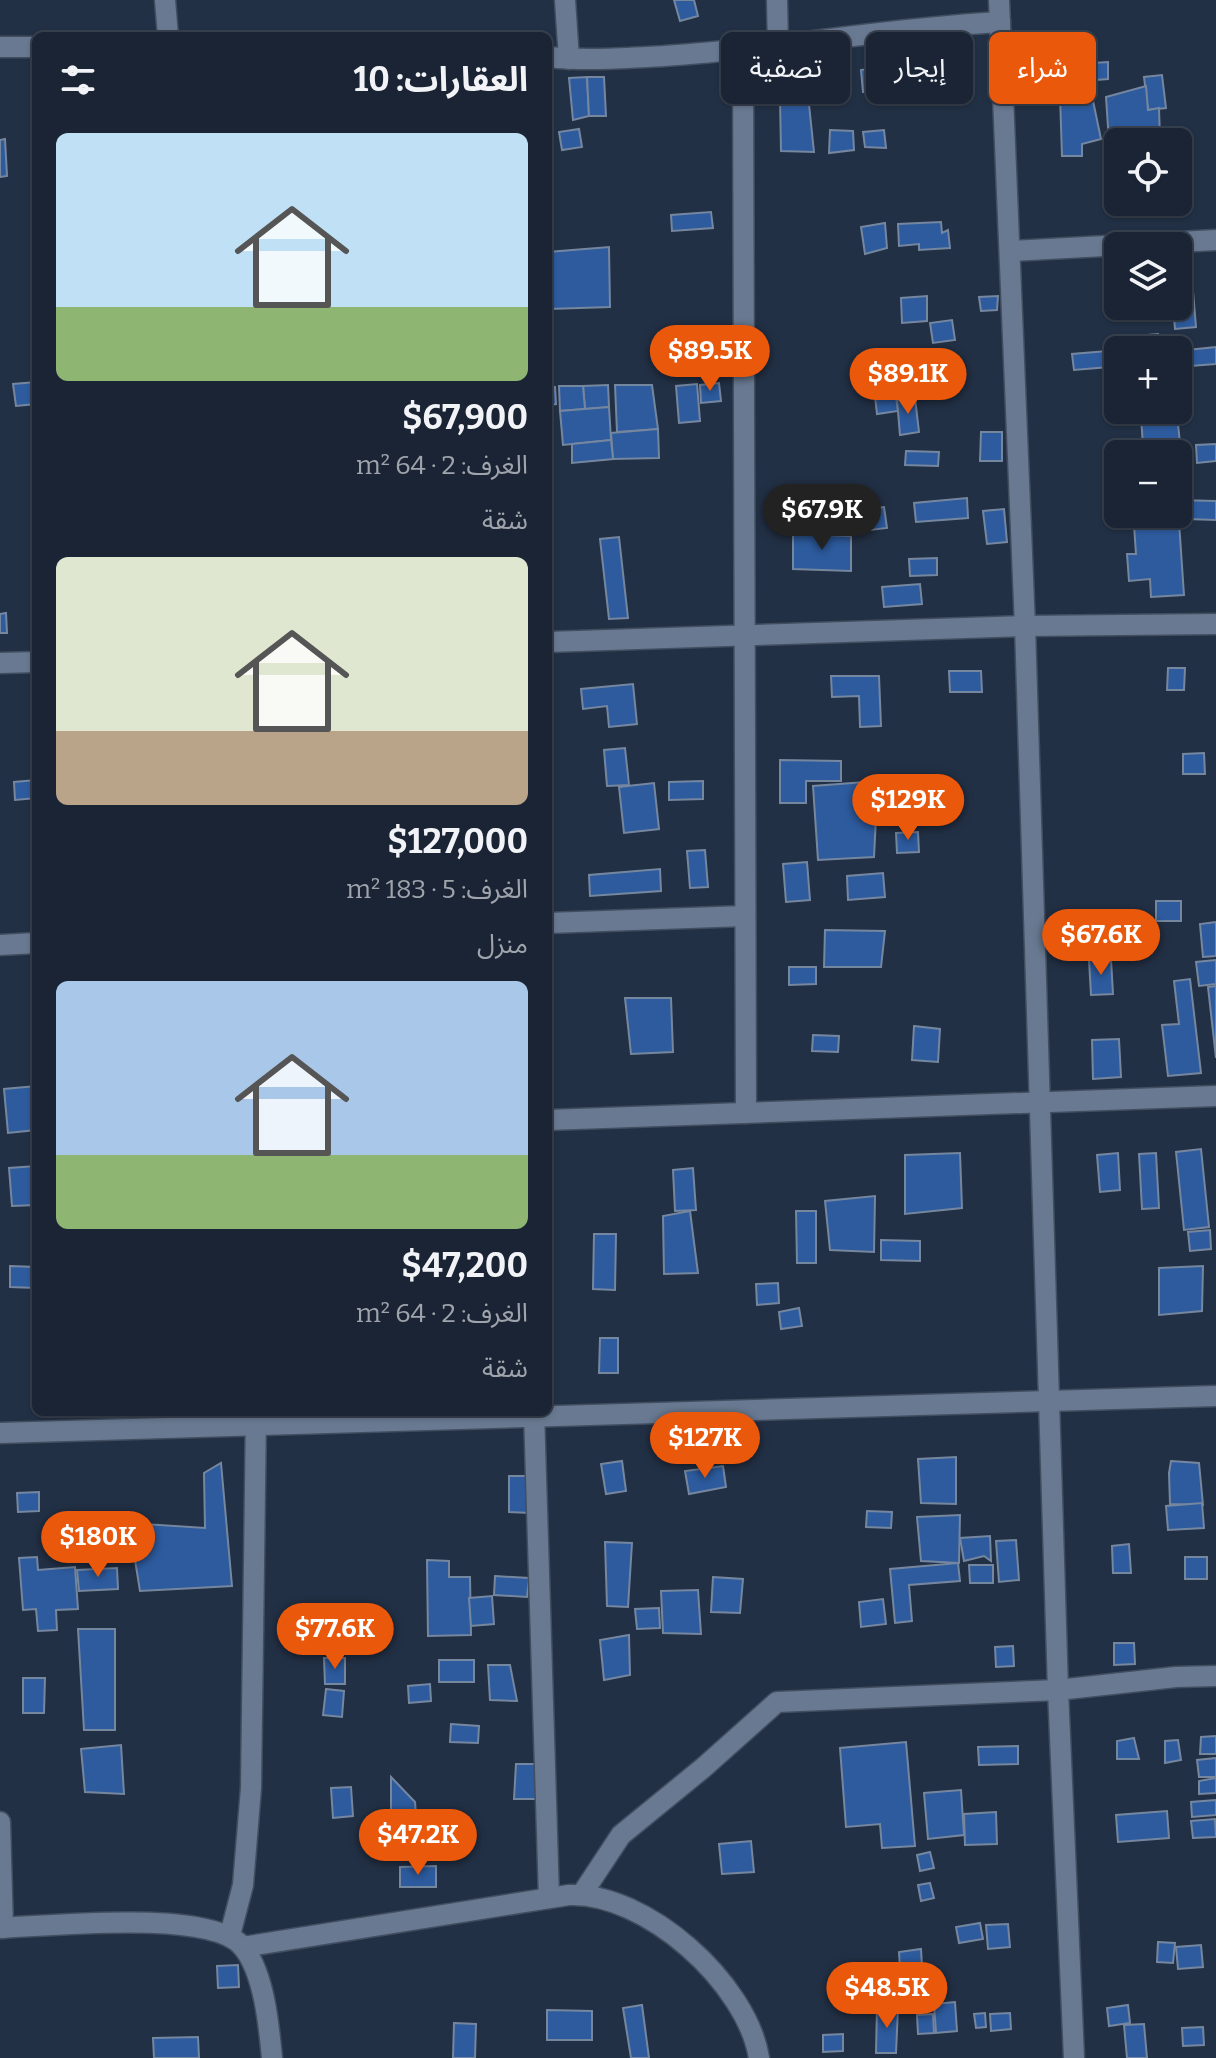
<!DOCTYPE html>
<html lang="ar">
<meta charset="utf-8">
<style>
body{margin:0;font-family:Bitter,"Noto Sans Arabic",serif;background:#273040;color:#f1f3f6;direction:rtl;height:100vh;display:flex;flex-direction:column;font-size:30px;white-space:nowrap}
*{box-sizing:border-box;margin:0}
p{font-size:26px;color:#9fa4ac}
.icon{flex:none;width:44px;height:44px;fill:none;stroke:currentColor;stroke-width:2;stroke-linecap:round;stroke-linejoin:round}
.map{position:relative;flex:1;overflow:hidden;direction:ltr}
.drawer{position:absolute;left:32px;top:32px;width:520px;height:1384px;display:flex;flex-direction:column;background:#1a2434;border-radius:12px;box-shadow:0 2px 6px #0004,0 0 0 2px #38414f;direction:rtl}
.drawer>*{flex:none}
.guide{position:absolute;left:576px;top:32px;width:520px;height:72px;direction:rtl;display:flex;gap:16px}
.fabs{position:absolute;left:1104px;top:128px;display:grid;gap:16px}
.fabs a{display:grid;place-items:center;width:88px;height:88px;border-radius:12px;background:#1a2434;box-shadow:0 2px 6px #0004,0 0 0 2px #38414f;font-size:40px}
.price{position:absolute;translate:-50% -68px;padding:0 18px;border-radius:28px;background:#ea580c;color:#fff;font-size:26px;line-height:52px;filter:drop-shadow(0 2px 4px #0008)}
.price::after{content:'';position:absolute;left:50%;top:48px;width:24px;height:18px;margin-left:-12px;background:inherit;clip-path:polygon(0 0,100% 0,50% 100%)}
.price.current{background:#222;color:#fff}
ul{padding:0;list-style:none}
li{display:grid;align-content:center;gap:16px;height:424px;padding:0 24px}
li span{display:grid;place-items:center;height:248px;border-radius:12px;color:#555}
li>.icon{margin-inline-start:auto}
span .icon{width:144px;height:144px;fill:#fffc;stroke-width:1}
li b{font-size:34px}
h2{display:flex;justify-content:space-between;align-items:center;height:96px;padding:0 24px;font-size:34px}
.chip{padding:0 28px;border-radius:12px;background:#1a2434;box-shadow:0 2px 6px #0004,0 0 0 2px #38414f;font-size:28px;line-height:72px}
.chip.current{background:#ea580c;color:#fff}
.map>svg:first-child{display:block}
.building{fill:#2d5b9e;stroke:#75869f;stroke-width:2}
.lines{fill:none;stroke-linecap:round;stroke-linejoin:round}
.minor-casing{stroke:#424e60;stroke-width:23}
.minor{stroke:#687991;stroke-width:20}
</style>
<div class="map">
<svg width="1216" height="2058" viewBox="0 0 1216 2058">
<rect width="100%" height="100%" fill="#223045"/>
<g class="building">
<path d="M674,0H694L698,16L680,21Z"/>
<path d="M1108,62V79L1057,83L1061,65Z"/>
<path d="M883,67L886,92H863L861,70Z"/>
<path d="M1162,75L1166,108L1148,110L1144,77Z"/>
<path d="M587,77L589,116L573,120L569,78Z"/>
<path d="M587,77H604L606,116H589Z"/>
<path d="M1146,86L1148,110L1159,108L1160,139L1109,142L1106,97Z"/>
<path d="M808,95L814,152L781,151L780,98Z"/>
<path d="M1060,96H1092L1101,139L1082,144V156H1062Z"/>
<path d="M579,129L582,147L562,150L559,132Z"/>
<path d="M830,130L853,131L854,150L829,153Z"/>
<path d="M884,130L886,148L865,147L863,132Z"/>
<path d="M5,139L7,176L0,177V140Z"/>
<path d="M711,212L713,228L672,231L671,215Z"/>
<path d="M941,222L942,233L948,230L950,248L919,250V244L899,246L898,224Z"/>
<path d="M885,223L887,248L865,254L861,227Z"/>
<path d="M609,247L610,307L549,309L548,252Z"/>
<path d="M1193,291L1196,327L1175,329L1173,306H1178V292Z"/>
<path d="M927,296V321L902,323L901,298Z"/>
<path d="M998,296L997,310L981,311L979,297Z"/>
<path d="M952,320L955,340L933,343L930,323Z"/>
<path d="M1158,334L1159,350H1137L1136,336Z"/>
<path d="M1216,347V364L1178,367V351Z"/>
<path d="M1107,351L1109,367L1074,370L1072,354Z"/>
<path d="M920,358L921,374L900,375L899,359Z"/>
<path d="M893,376L898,411L877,414L873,379Z"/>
<path d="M36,382V404L16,406L13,384Z"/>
<path d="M719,383L721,401L701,403L700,385Z"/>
<path d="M697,384L700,421L679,423L676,386Z"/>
<path d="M608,385L609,407L585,409L583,386Z"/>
<path d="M615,385H652L658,429L617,432Z"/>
<path d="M559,386H583L585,409L560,411Z"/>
<path d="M548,387H555L556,404L548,405Z"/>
<path d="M915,398L919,432L900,435L897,400Z"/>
<path d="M609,407L611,440L563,445L560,411Z"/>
<path d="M1177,415L1180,443L1143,446L1141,417Z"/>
<path d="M658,429L659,458L613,459L611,433Z"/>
<path d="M981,432H1002V461H980Z"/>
<path d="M611,440L613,459L572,463V444Z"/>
<path d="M1216,444V461L1197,463L1196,445Z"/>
<path d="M906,451L939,452L938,466L905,465Z"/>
<path d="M967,498L968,518L916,522L914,503Z"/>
<path d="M1178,500L1216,501V520L1159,518L1160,514H1178Z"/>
<path d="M884,507L887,528L862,531L859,510Z"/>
<path d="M1004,509L1007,542L987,544L983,511Z"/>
<path d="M1179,522L1184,595L1151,597L1150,579L1129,581L1127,554H1136L1134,525Z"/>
<path d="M793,534L851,536V571L793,569Z"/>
<path d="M619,537L628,618L609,619L600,539Z"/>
<path d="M937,558V575L910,576L909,559Z"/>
<path d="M920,584L922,604L884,607L882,587Z"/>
<path d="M6,613L7,633H0V614Z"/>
<path d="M1168,668H1185L1184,690H1167Z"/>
<path d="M949,671H981L982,692H950Z"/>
<path d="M831,676H879L881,726L860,727L859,696L832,697Z"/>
<path d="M633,684L637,724L609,727L607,706L583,709L581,689Z"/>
<path d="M625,748L629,785L607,786L604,750Z"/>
<path d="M1204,753L1205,774H1183V754Z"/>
<path d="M780,760L841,761V781H806V803H780Z"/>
<path d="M36,780V798L15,800L14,782Z"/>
<path d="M703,781V799L669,800V782Z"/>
<path d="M865,782L864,802L877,798L874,857L818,860L813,786Z"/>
<path d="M654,783L659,829L624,833L619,787Z"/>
<path d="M908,800L932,801L931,825L907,824Z"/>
<path d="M918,832L919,852L897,853L896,833Z"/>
<path d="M705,850L708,887L690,888L687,851Z"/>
<path d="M807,862L810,900L786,902L783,864Z"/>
<path d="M660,869L661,891L590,896L589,875Z"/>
<path d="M883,873L885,897L848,900L847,876Z"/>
<rect x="1156" y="901" width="25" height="20"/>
<path d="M1216,922V956L1203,957L1200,924Z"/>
<path d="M825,930L885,931L881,967H824Z"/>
<path d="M1111,959L1113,994L1091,995L1089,960Z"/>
<path d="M1216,960V984L1199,986L1196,962Z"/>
<path d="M789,967H816V984L789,985Z"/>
<path d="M1190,979L1201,1073L1168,1076L1162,1025L1179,1024L1174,981Z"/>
<path d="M1216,986V1058L1208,987Z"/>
<path d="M625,998H671L673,1052L631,1054Z"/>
<path d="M914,1026L940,1029L938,1062L912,1060Z"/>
<path d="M813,1035L839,1036L838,1052L812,1051Z"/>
<path d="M1119,1039L1121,1077L1093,1079L1092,1040Z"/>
<path d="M36,1086V1130L8,1133L4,1089Z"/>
<path d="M1201,1149L1209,1227L1184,1230L1176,1152Z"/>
<path d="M960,1153L962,1208L905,1214V1155Z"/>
<path d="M1118,1153L1120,1190L1100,1192L1097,1155Z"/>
<path d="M1156,1153L1159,1208L1142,1209L1139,1154Z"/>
<path d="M36,1166V1205L12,1206L9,1168Z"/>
<path d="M693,1168L696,1210L675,1211L673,1170Z"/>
<path d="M875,1196L874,1252L830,1250L825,1201Z"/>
<path d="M690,1211L698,1273L664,1274L663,1216Z"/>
<path d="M796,1211H816V1263H797Z"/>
<path d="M1210,1230L1211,1249L1190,1251L1188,1232Z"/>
<path d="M594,1234H616L615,1290L593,1289Z"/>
<path d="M881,1240L920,1241V1261L881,1260Z"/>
<path d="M10,1266L36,1267V1288L10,1287Z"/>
<path d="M1203,1266L1202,1311L1159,1315V1268Z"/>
<path d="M778,1283L779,1303L757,1305L756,1284Z"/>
<path d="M799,1308L802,1326L781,1329L779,1312Z"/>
<path d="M600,1338H618V1373H599Z"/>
<path d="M956,1457V1504L921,1503L918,1459Z"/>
<path d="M622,1461L626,1491L606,1494L601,1464Z"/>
<path d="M1171,1461L1199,1463L1203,1505L1170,1504L1169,1473Z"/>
<path d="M221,1463L232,1586L140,1591L129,1523L205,1528L204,1473Z"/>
<path d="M723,1466L726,1487L689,1494L685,1471Z"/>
<path d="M509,1476H530V1513L509,1512Z"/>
<path d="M39,1492V1511L18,1512L17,1493Z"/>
<path d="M1202,1503L1204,1528L1168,1530L1166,1506Z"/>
<path d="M867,1511L892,1512L891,1528L866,1527Z"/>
<path d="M960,1515L959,1563L921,1561L917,1517Z"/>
<path d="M990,1536L991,1561L984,1556L964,1561L960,1538Z"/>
<path d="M1016,1540L1019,1580L999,1582L996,1541Z"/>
<path d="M605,1542L632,1543L628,1607L607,1606Z"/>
<path d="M1129,1544L1131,1573H1113L1112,1546Z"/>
<path d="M37,1557L38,1570L75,1567L78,1609L56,1610L57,1630L38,1631L36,1609L23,1610L19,1558Z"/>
<rect x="1185" y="1557" width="22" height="22"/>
<path d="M427,1560L449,1561V1577H470L471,1635L428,1636Z"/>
<path d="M958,1563L960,1581L909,1585L912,1621L895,1623L890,1569Z"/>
<path d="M969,1565H993V1583H970Z"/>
<path d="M117,1568L118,1589L79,1591L77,1570Z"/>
<path d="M495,1576L529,1578L527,1597L494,1595Z"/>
<path d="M713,1577L743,1579L740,1613L711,1612Z"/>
<path d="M698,1590L701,1634L663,1633L661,1591Z"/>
<path d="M492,1596L494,1624L471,1626L469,1598Z"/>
<path d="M883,1599L886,1624L861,1627L859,1602Z"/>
<path d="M659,1608L660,1628L637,1629L635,1609Z"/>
<path d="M78,1629H115V1730H84Z"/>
<path d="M629,1635L630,1675L604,1680L600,1640Z"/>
<path d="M1114,1643H1134L1135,1664L1114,1665Z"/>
<path d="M1013,1646L1014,1666L996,1667L995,1647Z"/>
<path d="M324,1658H345V1684H325Z"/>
<rect x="439" y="1660" width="35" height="22"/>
<path d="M488,1665H510L517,1701L490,1700Z"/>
<path d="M23,1678H45L44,1713H23Z"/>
<path d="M430,1684L431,1701L409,1703L408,1686Z"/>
<path d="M326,1689L344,1691L342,1717L323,1715Z"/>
<path d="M451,1724L479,1726L478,1743L450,1742Z"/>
<path d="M1216,1736V1754H1200L1201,1737Z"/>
<path d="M1134,1738L1139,1759H1117V1741Z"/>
<path d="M1178,1740L1181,1760L1165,1763V1741Z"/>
<path d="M906,1742L915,1846L882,1848L880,1824L846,1827L840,1748Z"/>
<path d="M121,1745L124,1794L85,1792L81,1749Z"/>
<path d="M1018,1746V1764L979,1765L978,1747Z"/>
<path d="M1216,1758V1777H1199L1197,1760Z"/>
<path d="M516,1764H537L536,1799H514Z"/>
<path d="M391,1777L415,1802L417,1828L391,1833Z"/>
<path d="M1216,1778V1793L1199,1794V1781Z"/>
<path d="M351,1787L353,1816L333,1818L331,1788Z"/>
<path d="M961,1790L964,1835L928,1839L924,1793Z"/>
<path d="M1216,1800V1815L1192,1817L1191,1802Z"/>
<path d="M1167,1811L1169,1838L1118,1842L1116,1815Z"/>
<path d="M996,1812L997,1844L965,1845L964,1814Z"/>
<path d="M1215,1819L1216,1837L1193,1838L1191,1821Z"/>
<path d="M751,1841L754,1872L722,1874L719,1844Z"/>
<path d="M930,1852L934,1868L920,1871L917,1855Z"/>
<path d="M436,1866V1887H400V1867Z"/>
<path d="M930,1883L934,1898L921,1901L918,1885Z"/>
<path d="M980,1923L983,1939L959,1943L956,1927Z"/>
<path d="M1008,1924L1010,1947L988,1949L986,1925Z"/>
<path d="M1158,1942L1175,1943L1173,1963L1157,1962Z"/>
<path d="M1201,1945L1203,1967L1178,1969L1176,1947Z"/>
<path d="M921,1949L922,1966L900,1969L899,1952Z"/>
<path d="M238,1965L239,1987L218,1988L217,1966Z"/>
<path d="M925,1992L926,2006L911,2007L909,1993Z"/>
<path d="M955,2002L957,2031L936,2033L934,2004Z"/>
<path d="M642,2005L649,2058H631L623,2008Z"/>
<path d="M1128,2005L1130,2023L1109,2026L1107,2008Z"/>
<path d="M877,2007L898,2008L896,2053H876Z"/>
<path d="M547,2010L592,2011V2040H547Z"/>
<path d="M985,2013L986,2027L976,2028L974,2014Z"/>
<path d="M1010,2013L1011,2029L991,2031L990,2014Z"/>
<path d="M933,2014L934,2033L918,2034L917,2015Z"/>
<path d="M454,2023L476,2024L475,2058H453Z"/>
<path d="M1144,2024L1147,2058H1127L1124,2025Z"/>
<path d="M1203,2027L1204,2045L1183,2046L1182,2028Z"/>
<path d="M843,2034V2051L823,2052V2035Z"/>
<path d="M198,2037L199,2058H154L153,2038Z"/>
</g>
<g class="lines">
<g class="minor-casing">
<g id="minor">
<path d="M165,0L168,36"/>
<path d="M565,0L569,59"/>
<path d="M777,0L778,47"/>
<path d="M999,0L1025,626L1058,1690L1074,2058"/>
<path d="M0,47H36"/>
<path d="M743,51L746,1113"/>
<path d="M548,57C586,61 626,58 664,56C777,49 887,28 1000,22"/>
<path d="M1010,251L1216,240"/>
<path d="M548,642L1025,626L1216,624"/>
<path d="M0,663L36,662"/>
<path d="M548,923L745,916"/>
<path d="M0,945L36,943"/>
<path d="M548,1120L1216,1096"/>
<path d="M534,1412L549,1898"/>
<path d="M0,1433L1216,1396"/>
<path d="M0,1822L3,1928"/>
<path d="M582,1894L621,1835L703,1768L777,1702L1058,1690L1176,1677L1216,1676"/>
<path d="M0,1928C50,1926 209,1909 242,1946C264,1971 269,2026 272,2058"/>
<path d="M230,1935L243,1885L251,1788L256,1413"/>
<path d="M243,1947L569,1895C646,1892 747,1983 759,2058"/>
</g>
</g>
<use href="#minor" class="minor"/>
</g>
</svg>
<div class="fabs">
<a><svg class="icon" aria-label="locate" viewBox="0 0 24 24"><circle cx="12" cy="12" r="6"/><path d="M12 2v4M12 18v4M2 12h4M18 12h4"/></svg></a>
<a><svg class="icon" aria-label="layers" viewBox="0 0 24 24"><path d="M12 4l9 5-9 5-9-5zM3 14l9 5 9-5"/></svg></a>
<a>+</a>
<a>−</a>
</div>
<b class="price" style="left:710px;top:393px">$89.5K</b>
<b class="price" style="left:908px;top:416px">$89.1K</b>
<b class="price current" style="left:822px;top:552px">$67.9K</b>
<b class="price" style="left:908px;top:842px">$129K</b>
<b class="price" style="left:1101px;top:977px">$67.6K</b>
<b class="price" style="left:705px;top:1480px">$127K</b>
<b class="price" style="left:98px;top:1579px">$180K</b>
<b class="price" style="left:335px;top:1671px">$77.6K</b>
<b class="price" style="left:418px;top:1877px">$47.2K</b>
<b class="price" style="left:887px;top:2030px">$48.5K</b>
<div class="guide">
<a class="chip current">شراء</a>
<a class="chip">إيجار</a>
<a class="chip">تصفية</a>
</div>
<section class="drawer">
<h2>العقارات: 10<svg class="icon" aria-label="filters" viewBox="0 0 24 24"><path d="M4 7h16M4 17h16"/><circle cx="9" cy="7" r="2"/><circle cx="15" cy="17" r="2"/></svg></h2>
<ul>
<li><span style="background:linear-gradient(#bfe0f5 70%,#8fb573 0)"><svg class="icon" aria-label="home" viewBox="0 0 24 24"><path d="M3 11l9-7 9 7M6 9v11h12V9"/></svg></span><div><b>$67,900</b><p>الغرف: 2 · 64 m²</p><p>شقة</p></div></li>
<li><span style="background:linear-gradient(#dfe7d0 70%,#b9a48a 0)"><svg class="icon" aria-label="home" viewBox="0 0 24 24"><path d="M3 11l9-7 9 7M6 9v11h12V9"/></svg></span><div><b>$127,000</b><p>الغرف: 5 · 183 m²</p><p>منزل</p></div></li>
<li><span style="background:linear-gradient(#a9c7e8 70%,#8fb573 0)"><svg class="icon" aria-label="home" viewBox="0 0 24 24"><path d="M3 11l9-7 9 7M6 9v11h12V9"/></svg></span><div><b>$47,200</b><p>الغرف: 2 · 64 m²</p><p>شقة</p></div></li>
</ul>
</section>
</div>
